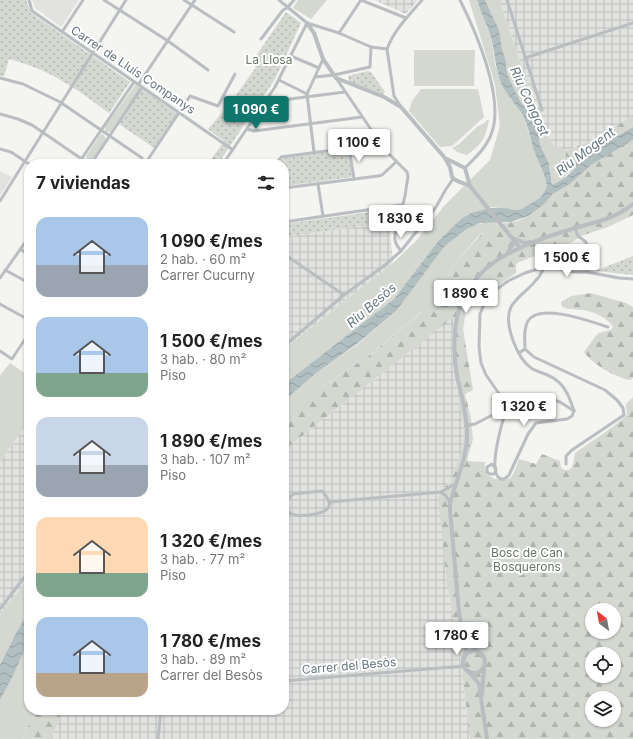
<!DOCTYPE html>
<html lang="es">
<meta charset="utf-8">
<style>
body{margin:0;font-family:Inter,sans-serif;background:#f2f2f2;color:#222;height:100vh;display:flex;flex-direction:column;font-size:15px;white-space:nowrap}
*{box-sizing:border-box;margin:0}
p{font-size:13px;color:#767676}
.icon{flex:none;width:22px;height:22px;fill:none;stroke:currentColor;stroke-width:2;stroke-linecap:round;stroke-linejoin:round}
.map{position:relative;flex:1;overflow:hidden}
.sheet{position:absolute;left:24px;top:159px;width:265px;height:556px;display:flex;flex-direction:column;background:#fff;border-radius:16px;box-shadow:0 1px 3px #0004}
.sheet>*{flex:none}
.needle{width:26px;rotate:329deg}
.fabs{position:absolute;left:585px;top:603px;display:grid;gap:8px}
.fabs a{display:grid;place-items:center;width:36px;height:36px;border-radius:50%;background:#fff;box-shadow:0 1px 3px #0004;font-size:20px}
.price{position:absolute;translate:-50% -34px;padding:0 9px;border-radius:4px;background:#fff;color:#222;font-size:13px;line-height:26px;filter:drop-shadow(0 1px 2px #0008)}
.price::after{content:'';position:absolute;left:50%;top:24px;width:12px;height:9px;margin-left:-6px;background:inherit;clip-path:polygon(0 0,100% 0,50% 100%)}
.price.current{background:#0f766e;color:#fff}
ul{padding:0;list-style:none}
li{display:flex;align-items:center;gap:12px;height:100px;padding:0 12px}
li span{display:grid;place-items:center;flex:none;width:112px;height:80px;border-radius:12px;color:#555}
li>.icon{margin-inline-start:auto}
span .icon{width:48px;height:48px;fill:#fffc;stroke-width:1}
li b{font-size:17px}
h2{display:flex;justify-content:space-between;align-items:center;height:48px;padding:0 12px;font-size:17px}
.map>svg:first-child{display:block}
.built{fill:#e2e3e1}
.industrial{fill:url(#industrial-grid)}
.grass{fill:#d4d8d1}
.forest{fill:url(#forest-firs);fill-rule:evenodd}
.park{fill:url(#park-dots)}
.water{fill:url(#water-waves)}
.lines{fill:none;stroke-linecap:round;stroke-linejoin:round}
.minor{stroke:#babec0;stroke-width:3}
.tertiary{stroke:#babec0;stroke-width:4}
.labels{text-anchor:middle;stroke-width:4;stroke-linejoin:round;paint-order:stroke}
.park-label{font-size:12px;fill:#6a7665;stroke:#fff}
.street-label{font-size:12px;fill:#67767e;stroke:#fff}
.water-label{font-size:13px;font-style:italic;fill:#63777b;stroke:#fff}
</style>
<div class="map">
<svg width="633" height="739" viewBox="0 0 633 739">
<defs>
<pattern id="industrial-grid" width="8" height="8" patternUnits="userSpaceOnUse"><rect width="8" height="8" fill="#e2e3e1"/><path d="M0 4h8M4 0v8" fill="none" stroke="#bbbdbc"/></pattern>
<pattern id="forest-firs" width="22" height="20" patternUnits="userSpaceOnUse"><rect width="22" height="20" fill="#d4d8d1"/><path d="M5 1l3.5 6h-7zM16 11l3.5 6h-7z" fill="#b0b4af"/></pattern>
<pattern id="park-dots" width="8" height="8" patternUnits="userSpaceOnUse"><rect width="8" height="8" fill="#d4d8d1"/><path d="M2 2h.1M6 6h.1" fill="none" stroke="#b0b4af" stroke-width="1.8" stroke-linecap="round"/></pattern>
<pattern id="water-waves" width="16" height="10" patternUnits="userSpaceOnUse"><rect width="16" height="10" fill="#b2bfc1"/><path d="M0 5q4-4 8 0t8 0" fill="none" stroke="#95a0a2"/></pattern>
</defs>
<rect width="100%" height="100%" fill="#f4f4f1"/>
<g class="built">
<path d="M32,0H79L61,27L35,8Z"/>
<path d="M0,171L12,177L0,196Z"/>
</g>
<g class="industrial">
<path d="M374,0H418L406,14Z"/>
<path d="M499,0H633V116L590,141L566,151L554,145L544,131Z"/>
<path d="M389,222L393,263L284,349V237Z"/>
<path d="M455,316L452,339V358L464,429L463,446L455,472L450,483L443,488L444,552L447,583L460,655L470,739H51L63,710H284V450Z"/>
<path d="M29,420V578L0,615V462Z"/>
</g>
<g class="grass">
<path d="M298,0H327L311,19L293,8Z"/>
<path d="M469,0H477L491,37L495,64L500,79L511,99L516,104L525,121L535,152L545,172L547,187L541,197L522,209L515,210L492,207L475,212L461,219L439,240L394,299L284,384V349L393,263L417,240L444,206L490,160L500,126L495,84Z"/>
<path d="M485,0H499L544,131L554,145L566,151V161L562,169L566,175L567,174L559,183L552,186L550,168L540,145L537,123L520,101L508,76L506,68V61L502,49L499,30Z"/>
<path d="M414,50H475L474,86H414Z"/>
<path d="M135,85L139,87V90L111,131L107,133L105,131V127Z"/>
<path d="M421,89H478L484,117L452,146L440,147L409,111L412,101Z"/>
<path d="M487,120H489C485,139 483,143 467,155L457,152L452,148L459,144L478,126L483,124Z"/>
<path d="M101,134L104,135L106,140L92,160H87L86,156Z"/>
<path d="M490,222L504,223L494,225L479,235L453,266L445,282L427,307L418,315L366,358L348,369L284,416V401L315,374L358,344L397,310L444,247L473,225Z"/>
<path d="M10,363L29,376V420L0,462V375Z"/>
<path d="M29,578V610L17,631L0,665V615Z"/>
<path d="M29,641V710H39L30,722L23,739H0V700L11,680Z"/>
</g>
<g class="forest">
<path d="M633,116V127C617,136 600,146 586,158C580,164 575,170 567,174H564L562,169L566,161V151L590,141Z"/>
<path d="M633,140V215L608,227L581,236L572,242L560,246L546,256L541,257L534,256L517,263L516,265V273L494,288L485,298L467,306L463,329L473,390L465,394L471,418L473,439L467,461L485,462C485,465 484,470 486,472C489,479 506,483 511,477C515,472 517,464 519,459L536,464L542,454L560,461L561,468L564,470C575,471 573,461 575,453L614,426L627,415L626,404L633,397V739H470L460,655L447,583L438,497L443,488L450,483L463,446L464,429L452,358V339L454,317L284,450V416L348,369L366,358L421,313L445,282L453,266L482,233L494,225L518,221L528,216L553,194L570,184L591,165ZM592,610H614V632H592ZM592,654H614V676H592ZM592,698H614V720H592Z"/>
<path d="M591,293L626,303L633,307V378L630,380C616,378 591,363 584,352L598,333L611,330L613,327C607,317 594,312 583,310C576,309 566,311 561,305V302L571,296Z"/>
<path d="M39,710H63L51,739H23L30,722Z"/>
</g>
<g class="park">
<path d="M0,0H26L31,13L130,82L109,113C75,88 51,70 9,59L4,76H0Z"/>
<path d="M286,12L301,23L275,79L218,164H208L224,141L208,129L232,101L256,67L251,63Z"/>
<path d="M367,71L371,72L385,92L383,95L349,82L348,76Z"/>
<path d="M142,89L178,114L154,148L119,124Z"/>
<path d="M348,150L352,177L284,186V164H278L282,158Z"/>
<path d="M393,209L396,210L390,229L389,222L284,237V224Z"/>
<path d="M633,256V275L595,271Z"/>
</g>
<g class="water">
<path d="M477,0H485L499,30L502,49L506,61V68L508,76L520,101L537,123L540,145L549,164L552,185C565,180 575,168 586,158C600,146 617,136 633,127V140L591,165L570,184L553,194L544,204L528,216L511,222L480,223L467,229L444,247L397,310L358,343L315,374L284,401V384L394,299L439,240L461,219L471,213L489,208H504L515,210L522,209L541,197L547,187C545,172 540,166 535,153C531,142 529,128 524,118C518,106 508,97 502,85C495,68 495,54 491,37C487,25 481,13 477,0Z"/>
<path d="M29,610V641L11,680L0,700V665L17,631Z"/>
</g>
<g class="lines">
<g class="minor">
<path d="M29,0L32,11L233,150"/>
<path d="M104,0L168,41L208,70"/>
<path d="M184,0L234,32"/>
<path d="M279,0L307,23L339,33L371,47L387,49"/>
<path d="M361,0L406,18"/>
<path d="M460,0C476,32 504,96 492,132C487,147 476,157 465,168"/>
<path d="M507,0L542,110"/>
<path d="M62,32L83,0"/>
<path d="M339,33L361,0"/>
<path d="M261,39L283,10L287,8L294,0"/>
<path d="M387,49L394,96L401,107"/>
<path d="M387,49C394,30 409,15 422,0"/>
<path d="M291,56L319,68"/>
<path d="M525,58L633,23"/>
<path d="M315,77L334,75L370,67L371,47"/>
<path d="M0,78L23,84L60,102L142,158"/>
<path d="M336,78L385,150L407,172L408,176L405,196L395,234C394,241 396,245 401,251"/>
<path d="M279,80L307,94"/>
<path d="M138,85L195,0"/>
<path d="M266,102L345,92"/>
<path d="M0,114L18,119L32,125L89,164"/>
<path d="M247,129L254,131L362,117"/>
<path d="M0,149L11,152L29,164"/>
<path d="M314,152L307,94L323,59"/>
<path d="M78,164L134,82"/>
<path d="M91,164L142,87"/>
<path d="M145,164L190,96L218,106L235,74"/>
<path d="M223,164L275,87L307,23"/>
<path d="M276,164L281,157L349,148L354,179"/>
<path d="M318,184L323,216"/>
<path d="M284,188L378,176L382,175L396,162"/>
<path d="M0,201L126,0"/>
<path d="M284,222L401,205"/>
<path d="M575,228L578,236L586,242L588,255L587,272"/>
<path d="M20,249L29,255"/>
<path d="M284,254L344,295"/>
<path d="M544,267C542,271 540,277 536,280C529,290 517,296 511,307C503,323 517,358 531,368C539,373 549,374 556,380C566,387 570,399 574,411"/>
<path d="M5,270L29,283"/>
<path d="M0,278L29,237"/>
<path d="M0,304L29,320"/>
<path d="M284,346L344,295L385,265L401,251L436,207L446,189L453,179"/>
<path d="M525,349L534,357L605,390L617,400L623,408L624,415L572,450L566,456V464"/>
<path d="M0,351L12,359L29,333"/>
<path d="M519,353L525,349C525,340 523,329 528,321C539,302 592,322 608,327"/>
<path d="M574,411L572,416L567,419L536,423L528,434L509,475C507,477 505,480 501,479C486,474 503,419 507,409V405L486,375L481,363L479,347L480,314L486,300L497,289L508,281L525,273L547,266L574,272H587L619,278L633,279"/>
<path d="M467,425L475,424L504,409L512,401L527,399H551L560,402L574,411"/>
<path d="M496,471L494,474H490L487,472V467L492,464L496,469"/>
<path d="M322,491C338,508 325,513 309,515C303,515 295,517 290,513C288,512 286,507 285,505L288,499L293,494Z"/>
<path d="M441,492L446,496L450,503"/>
<path d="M329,502L441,492L455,484"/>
<path d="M0,609L29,571"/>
<path d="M284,681L464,666"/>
<path d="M158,739L161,710"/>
</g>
<g class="tertiary">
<path d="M307,23L314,33L323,59L336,78L384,97L401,107L445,158L450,167L452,177C456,182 464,183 470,186L520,248"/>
<path d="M447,159L465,168L470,186"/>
<path d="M515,239L525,243L530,242"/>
<path d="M507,254L514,242L513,238"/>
<path d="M465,636L469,643L477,651"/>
<circle cx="474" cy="662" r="11"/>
<path d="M464,659L466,650L459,612L450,510V503C456,481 468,455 467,433C467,414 461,394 457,376C453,354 453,322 462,301C468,286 485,267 499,259C523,244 549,236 575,228C599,221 612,220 633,204"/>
<path d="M469,672L479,684L487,739"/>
<path d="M482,695L484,668"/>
</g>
</g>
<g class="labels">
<g class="park-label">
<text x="269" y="64">La Llosa</text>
<text x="527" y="557">Bosc de Can<tspan x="527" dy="14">Bosquerons</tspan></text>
</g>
<g class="street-label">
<text transform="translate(133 70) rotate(34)" y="4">Carrer de Lluís Companys</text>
<text transform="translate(349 666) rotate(-5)" y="4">Carrer del Besòs</text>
</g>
<g class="water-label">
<text transform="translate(530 101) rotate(65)" y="5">Riu Congost</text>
<text transform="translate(585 151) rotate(-37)" y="5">Riu Mogent</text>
<text transform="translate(371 305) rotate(-41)" y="5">Riu Besòs</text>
</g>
</g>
</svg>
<div class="fabs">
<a><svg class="needle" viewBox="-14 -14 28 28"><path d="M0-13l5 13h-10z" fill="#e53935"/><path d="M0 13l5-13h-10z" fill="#767676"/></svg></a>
<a><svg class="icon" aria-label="locate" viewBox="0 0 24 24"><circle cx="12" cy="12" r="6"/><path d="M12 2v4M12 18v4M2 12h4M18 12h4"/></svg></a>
<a><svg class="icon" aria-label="layers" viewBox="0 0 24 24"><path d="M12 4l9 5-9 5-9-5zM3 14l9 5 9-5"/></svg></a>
</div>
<b class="price current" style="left:256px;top:130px">1 090 €</b>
<b class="price" style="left:359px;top:163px">1 100 €</b>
<b class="price" style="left:401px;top:239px">1 830 €</b>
<b class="price" style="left:567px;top:278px">1 500 €</b>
<b class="price" style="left:466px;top:314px">1 890 €</b>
<b class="price" style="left:524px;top:427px">1 320 €</b>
<b class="price" style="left:457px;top:656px">1 780 €</b>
<section class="sheet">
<h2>7 viviendas<svg class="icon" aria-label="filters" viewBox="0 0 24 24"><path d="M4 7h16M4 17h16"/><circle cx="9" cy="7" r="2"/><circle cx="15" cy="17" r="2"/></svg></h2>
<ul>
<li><span style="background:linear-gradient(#a9c7e8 60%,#9aa5b1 0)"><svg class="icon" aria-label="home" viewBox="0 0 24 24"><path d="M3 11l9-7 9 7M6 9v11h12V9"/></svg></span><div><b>1 090 €/mes</b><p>2 hab. · 60 m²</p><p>Carrer Cucurny</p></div></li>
<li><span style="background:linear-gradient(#a9c7e8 70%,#7fa58c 0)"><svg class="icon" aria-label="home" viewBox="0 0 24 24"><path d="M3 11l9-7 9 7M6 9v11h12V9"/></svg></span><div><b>1 500 €/mes</b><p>3 hab. · 80 m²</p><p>Piso</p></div></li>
<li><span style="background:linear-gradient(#c9d6e8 60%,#9aa5b1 0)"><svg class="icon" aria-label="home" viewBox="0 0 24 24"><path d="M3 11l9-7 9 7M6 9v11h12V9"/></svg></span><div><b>1 890 €/mes</b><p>3 hab. · 107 m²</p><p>Piso</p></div></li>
<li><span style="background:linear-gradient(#ffd9b3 70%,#7fa58c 0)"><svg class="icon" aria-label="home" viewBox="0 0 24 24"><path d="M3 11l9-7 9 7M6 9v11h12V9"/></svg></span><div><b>1 320 €/mes</b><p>3 hab. · 77 m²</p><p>Piso</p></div></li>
<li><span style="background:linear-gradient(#a9c7e8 70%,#b9a48a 0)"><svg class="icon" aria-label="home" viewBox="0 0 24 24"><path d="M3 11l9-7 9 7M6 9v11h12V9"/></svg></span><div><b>1 780 €/mes</b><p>3 hab. · 89 m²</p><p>Carrer del Besòs</p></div></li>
</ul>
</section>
</div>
